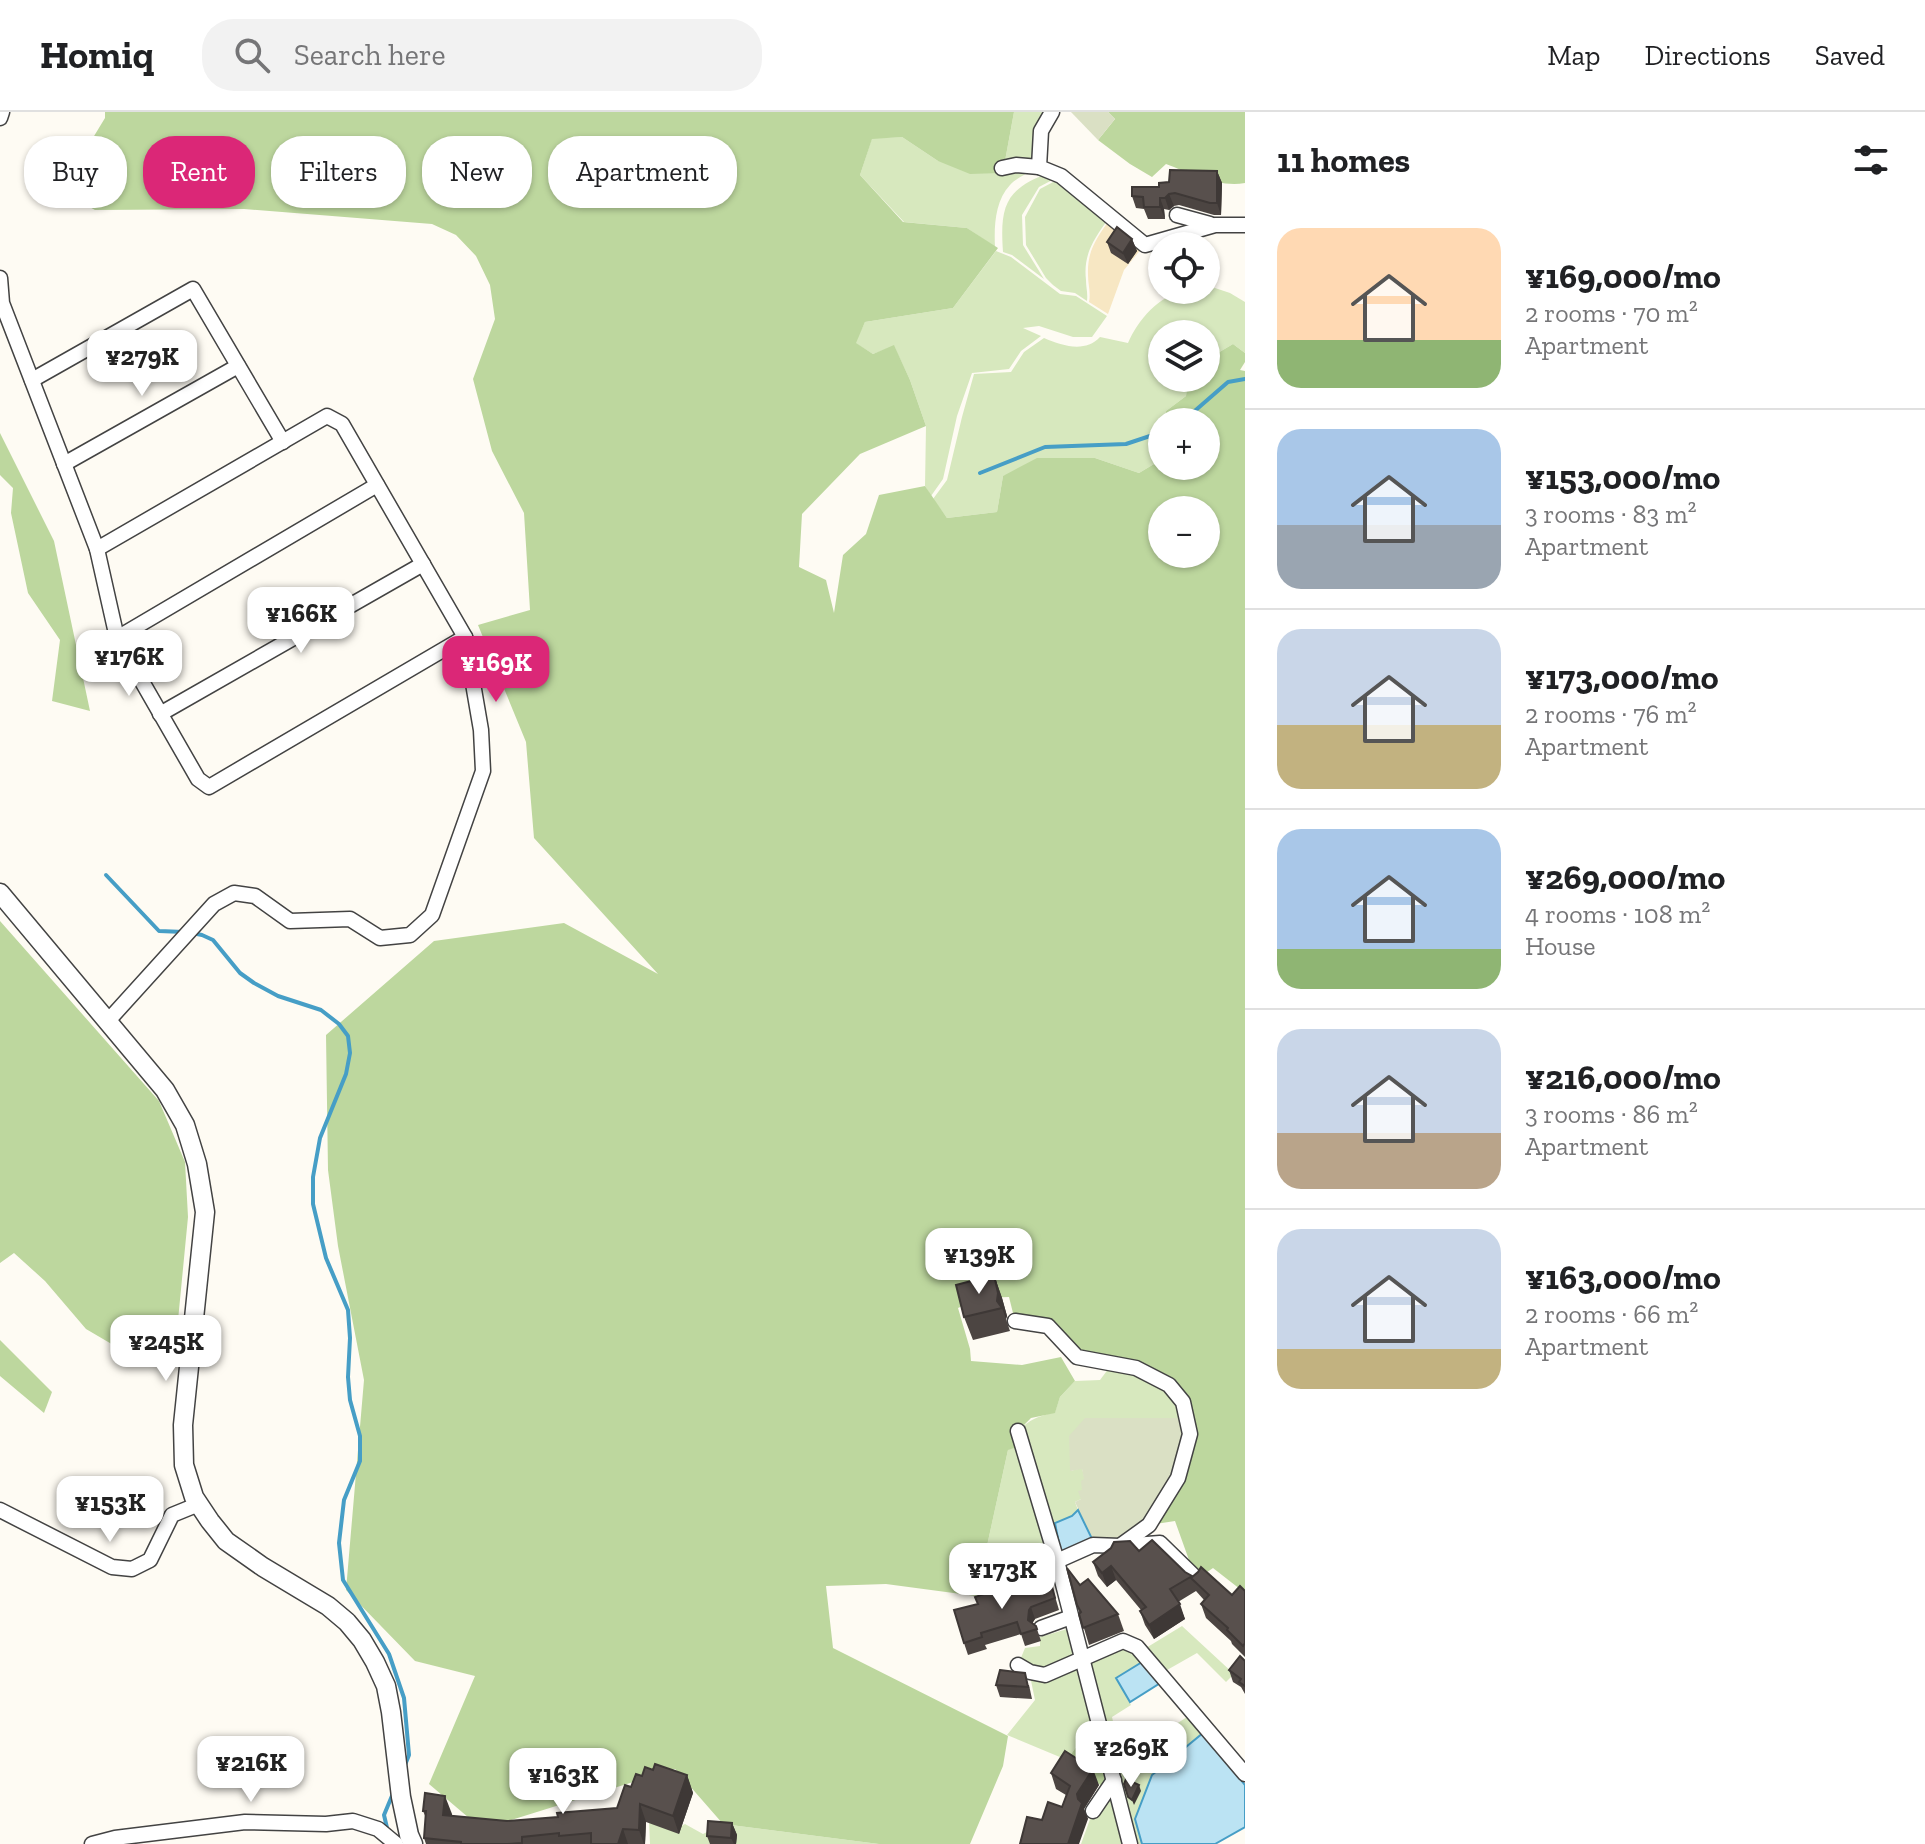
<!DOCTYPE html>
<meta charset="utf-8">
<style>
body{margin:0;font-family:"Zilla Slab",serif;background:#f2f2f2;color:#202124;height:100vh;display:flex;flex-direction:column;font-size:30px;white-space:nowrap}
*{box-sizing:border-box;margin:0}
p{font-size:26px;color:#757577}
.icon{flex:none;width:44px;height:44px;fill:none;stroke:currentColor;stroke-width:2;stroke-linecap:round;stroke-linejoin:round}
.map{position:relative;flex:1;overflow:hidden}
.side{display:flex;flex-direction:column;background:#fff;width:680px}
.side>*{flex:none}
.guide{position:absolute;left:24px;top:24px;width:760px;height:72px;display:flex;gap:16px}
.tools{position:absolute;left:1148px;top:120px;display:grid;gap:16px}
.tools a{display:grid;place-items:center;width:72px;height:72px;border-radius:50%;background:#fff;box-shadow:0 2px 6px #0004;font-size:40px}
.price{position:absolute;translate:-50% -68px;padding:0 18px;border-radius:16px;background:#fff;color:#222;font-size:26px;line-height:52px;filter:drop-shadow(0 2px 4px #0008)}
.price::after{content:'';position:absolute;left:50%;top:48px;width:24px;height:18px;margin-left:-12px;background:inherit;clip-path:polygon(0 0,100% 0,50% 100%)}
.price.current{background:#db2777;color:#fff}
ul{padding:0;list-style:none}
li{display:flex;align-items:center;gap:24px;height:200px;padding:0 32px}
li+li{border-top:2px solid #e0e0e0}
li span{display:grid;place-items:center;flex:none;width:224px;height:160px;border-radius:24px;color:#555}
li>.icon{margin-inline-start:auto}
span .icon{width:96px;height:96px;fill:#fffc;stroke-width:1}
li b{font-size:34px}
h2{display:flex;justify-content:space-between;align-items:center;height:96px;padding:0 32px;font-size:34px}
.pill{padding:0 28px;border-radius:32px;background:#fff;box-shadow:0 2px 6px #0004;font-size:28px;line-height:72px}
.pill.current{background:#db2777;color:#fff}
header{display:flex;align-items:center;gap:48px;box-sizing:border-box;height:112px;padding:0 40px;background:#fff;border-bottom:2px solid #e0e0e0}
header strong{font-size:38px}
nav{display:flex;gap:44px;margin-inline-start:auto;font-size:28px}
.search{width:560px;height:72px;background:#f2f2f2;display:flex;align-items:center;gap:20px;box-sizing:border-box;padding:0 28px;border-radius:32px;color:#757577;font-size:30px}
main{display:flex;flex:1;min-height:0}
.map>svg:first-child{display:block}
.green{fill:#d7e8be}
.forest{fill:#bdd79e;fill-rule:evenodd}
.sand{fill:#f7e7c3}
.cemetery{fill:#dae0c4}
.water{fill:#bbe3f3;stroke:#469ec6;stroke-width:2}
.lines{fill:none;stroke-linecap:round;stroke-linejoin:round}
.stream{stroke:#469ec6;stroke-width:4}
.minor-casing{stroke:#434343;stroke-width:17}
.tertiary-casing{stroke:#434343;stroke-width:21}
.minor{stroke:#fff;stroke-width:14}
.tertiary{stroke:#fff;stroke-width:18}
.wall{fill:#4c4542}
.shaded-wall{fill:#3e3836}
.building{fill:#58504d;stroke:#3e3836;stroke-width:2}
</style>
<header>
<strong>Homiq</strong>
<div class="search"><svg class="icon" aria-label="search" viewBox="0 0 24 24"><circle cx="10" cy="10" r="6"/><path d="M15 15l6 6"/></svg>Search here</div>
<nav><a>Map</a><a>Directions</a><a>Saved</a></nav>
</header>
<main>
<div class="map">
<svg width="1245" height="1732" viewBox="0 0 1245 1732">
<rect width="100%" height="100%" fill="#fefbf3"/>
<g class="green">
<path d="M1014,0H1048L1036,50L1005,49Z"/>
<path d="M902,25L938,49L1031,58C1025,63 1015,67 1010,73C995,89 994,114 995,135L967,116L904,110L860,63L872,26Z"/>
<path d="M1049,61L1056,66L1039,75L1022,103L1023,133L1044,167L1012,143L1003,140C1000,96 1004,77 1049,61Z"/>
<path d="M1057,68L1109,106C1094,127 1083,142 1086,168C1086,176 1088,181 1087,189L1075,181L1061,179L1053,173L1046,166L1026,133L1025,105L1040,77Z"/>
<path d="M996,139L1011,145L1060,182L1076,184L1107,204L1092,225H1073L1039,214L1023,216L1041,224L1021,239L1009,257L972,261L957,304L943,367L931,384L925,374L926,314L910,268L894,234L873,242L855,231L865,210L953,196Z"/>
<path d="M1206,173L1230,181L1245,190V241L1233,232L1206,248V222H1162V266H1188L1186,284L1166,299L1164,310H1162L1159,349L1139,361L1095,346L1003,364L997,400L947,406L933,387L947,368L962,305L974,262L1011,260L1024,240L1044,226C1063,234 1085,241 1100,225L1128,231C1138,208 1159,183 1186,178C1192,177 1199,178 1206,178Z"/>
<path d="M1112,1252L1169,1273L1186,1306L1070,1359L1082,1356L1085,1368L1081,1387L1075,1390L1078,1398L1072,1404L1059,1434L1062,1469L976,1484L1008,1338C1023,1312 1025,1308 1055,1300L1060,1285L1075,1269L1100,1268Z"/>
<path d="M1182,1514L1234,1562L1226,1570L1197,1541L1160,1562L1117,1566L1131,1593L1112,1605L1122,1649L1112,1661L1096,1606L1067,1648L1007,1623L1035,1588L1029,1559L1018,1553L1025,1536L1040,1534V1525L1074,1515L1082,1546L1123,1529L1141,1539Z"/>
<path d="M1193,1601L1212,1628L1135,1707L1142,1732H1081L1093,1699L1114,1668L1137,1638Z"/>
<path d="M649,1708L674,1718L685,1712L703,1722L723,1712L879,1732H650Z"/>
</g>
<g class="forest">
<path d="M105,0H1014L1005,49L1000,61L970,62L938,49L902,25L872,27L860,63L903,110L967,116L998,136L953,196L865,210L856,231L873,242L894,233L910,268L926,314L860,342L802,402L799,455L826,468L834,501L843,443L866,422L879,383L925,374L947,406L997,400L1003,364L1037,346H1095L1139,361L1159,349L1162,326V354H1206V310H1164L1166,299L1186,284L1188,266H1206V248L1233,232L1245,241V250L1240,258L1245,259V1481L1213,1456L1197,1467L1182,1453L1189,1448L1175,1409L1149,1413L1190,1322L1169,1273L1077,1245L1048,1214L1015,1209L1009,1185L980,1186L958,1196L970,1237L971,1249L1022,1253L1061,1245L1075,1269L1060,1285L1055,1301L1031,1306L1018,1319L1022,1333L1008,1338L976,1484L886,1472L826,1474L833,1536L1008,1624L1003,1654L970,1732H879L723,1712L675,1657L482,1717L429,1672L475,1564L415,1549L346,1478L364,1268L338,1134L328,1058L326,923L434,829L564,811L658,862L534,726L526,630L478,513L530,498L524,401L492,339L473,267L495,207L490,173L476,144L456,123L432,112L244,97L95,98L77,88L74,57L105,6ZM1162,398H1206V442H1162Z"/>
<path d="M1108,0H1245V71C1219,76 1190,61 1166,52L1152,65L1130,52L1098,28L1115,7Z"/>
<path d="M0,321L54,429L90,599L52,589L60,528L28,481L11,401L13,376L0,363Z"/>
<path d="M0,809L159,989L185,1050L188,1105L176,1229L132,1244L86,1217L45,1169L14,1141L0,1151Z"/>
<path d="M0,1228L52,1280L44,1301L0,1264Z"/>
<path d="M1097,1605L1114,1668L1107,1678L1067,1648Z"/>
</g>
<path class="sand" d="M1110,107L1142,136L1124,158L1108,202L1089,190C1091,180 1088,173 1088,163C1087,138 1097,126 1110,107Z"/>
<g class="cemetery">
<path d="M1071,0H1108L1115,7L1098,28Z"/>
<path d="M1085,1306H1186L1178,1366L1149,1413L1120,1434L1095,1433L1075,1390L1081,1387L1078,1379L1082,1378L1081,1369L1084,1367L1082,1357L1070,1359L1069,1324Z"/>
</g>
<g class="water">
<path d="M1078,1398L1095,1433L1062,1447L1055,1411L1072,1404Z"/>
<path d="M1147,1547L1165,1568L1130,1590L1116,1566Z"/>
<path d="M1203,1621L1245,1673V1715L1215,1732H1142L1135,1707L1152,1663Z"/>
</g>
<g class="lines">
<g class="stream">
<path d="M1182,310L1228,270L1245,267"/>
<path d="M980,361L1045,335L1126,332L1162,320"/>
<path d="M106,763L159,819L184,820"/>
<path d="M192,821L202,823L213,828L240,861L254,871L278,884L321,898L339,912L348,924L350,941L346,962L320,1026L313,1065V1092L326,1146L348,1198L350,1226L348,1265L350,1288L360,1324V1349L344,1388L339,1431L343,1468L389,1542L404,1586L409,1643L405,1653"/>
<path d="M388,1720L384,1703L394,1679"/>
</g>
<g class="minor-casing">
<g id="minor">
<path d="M1052,0L1041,19L1039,55L1061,64L1145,133L1215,113H1245"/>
<path d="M0,6L2,0"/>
<path d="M1002,56L1016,53L1039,55"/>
<path d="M1177,103L1210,112"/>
<path d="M0,166L2,191L97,437L117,526L198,667L209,675L465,525"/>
<path d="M32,268L193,177L283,330"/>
<path d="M64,352L238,254"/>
<path d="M97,437L327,304L342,312L465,525L481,618L483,659L432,803L410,823L380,826L350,807L290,809L255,784L234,781L214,792L107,910"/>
<path d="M117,526L377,373"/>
<path d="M160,602L423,452"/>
<path d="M1015,1209L1048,1214L1077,1245L1136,1256L1169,1273L1183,1290L1190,1322L1178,1366L1149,1413L1120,1434L1093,1433L1057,1449"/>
<path d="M1018,1319L1057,1449L1130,1732"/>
<path d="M0,1398L112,1455L132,1457L150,1448L172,1403L199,1392"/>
<path d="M1121,1434L1160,1431L1197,1467"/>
<path d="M1041,1516L1071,1505"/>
<path d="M1018,1553L1030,1560L1045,1563L1123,1529L1137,1535L1245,1662"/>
<path d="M1093,1699L1114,1668"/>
<path d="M92,1732L115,1726L245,1710L326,1712L353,1709L378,1717L396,1732"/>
</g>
</g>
<g class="tertiary-casing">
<path id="tertiary" d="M0,781L165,978L185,1013L197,1052L205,1100L183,1313L184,1353L194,1385L210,1409L226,1429L263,1455L328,1494L347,1510L362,1528L375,1550L386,1574L391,1600L401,1685L409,1723L413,1732"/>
</g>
<use href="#minor" class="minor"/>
<use href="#tertiary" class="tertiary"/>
</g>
<g class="wall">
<path d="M1217,59L1222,71L1221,103H1214L1179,93L1174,94L1169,98L1164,97L1165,107H1148L1144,97L1136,96L1132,84L1169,70Z"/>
<path d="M1132,127L1137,139L1128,152L1111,141L1107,130Z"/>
<path d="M994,1163L1002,1186L1007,1204L1006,1207L1010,1219L973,1228L964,1205Z"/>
<path d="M1139,1439L1232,1483L1245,1479V1545L1232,1532L1231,1529L1206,1506L1201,1492L1204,1488L1196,1479L1178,1490L1185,1507L1154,1527L1145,1513L1140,1499L1141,1498L1116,1468L1107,1475L1098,1464L1093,1450Z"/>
<path d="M1050,1467L1059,1498L1035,1507L1033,1510V1512L1036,1514L1041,1529L1025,1534L1021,1522L985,1533L987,1537L968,1543L964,1531L1007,1484Z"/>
<path d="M1080,1473L1118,1502L1124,1519L1089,1533L1077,1493Z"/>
<path d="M1245,1549V1582L1241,1575L1233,1570L1229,1558Z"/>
<path d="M996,1573H1029L1032,1587L1000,1585Z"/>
<path d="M653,1658L687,1663L693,1681L679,1722L646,1710L645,1732H426L424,1726L426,1706L423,1699L452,1702V1704L507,1709L558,1705L617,1696L631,1675L642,1664Z"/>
<path d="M1051,1661L1099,1673L1084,1697L1088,1707L1042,1708L1062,1695L1066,1683L1056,1677Z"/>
<path d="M732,1711L737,1723L736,1732H710L707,1724Z"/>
</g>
<g class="shaded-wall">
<path d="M1217,59L1222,71L1221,103L1217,91Z"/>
<path d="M1169,82L1174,94L1169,98L1165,86Z"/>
<path d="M1160,86L1164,97L1165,107L1160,95Z"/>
<path d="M1132,127L1137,139L1128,152L1123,141Z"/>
<path d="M994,1163L1002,1186L1007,1204L1006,1207L1002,1196L997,1189Z"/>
<path d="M1111,1454L1116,1468L1107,1475L1102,1461Z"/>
<path d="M1180,1492L1185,1507L1154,1527L1149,1513Z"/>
<path d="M1031,1495L1035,1507L1033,1510L1032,1520L1028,1508L1029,1498Z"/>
<path d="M1093,1657L1099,1673L1084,1697L1088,1707L1079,1732H1068L1078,1687L1077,1682Z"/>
<path d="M687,1663L693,1681L679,1722L673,1704Z"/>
<path d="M1139,1673L1141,1679L1134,1693L1132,1688Z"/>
<path d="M445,1684L452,1702L450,1721L443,1703Z"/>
<path d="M640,1692L646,1710L645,1732H644L639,1718Z"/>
<path d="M732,1711L737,1723L736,1732H734L731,1726Z"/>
<path d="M623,1717L628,1732H618Z"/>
</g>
<g class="building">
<path d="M1170,58L1217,59V91H1210L1175,81L1169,82L1165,86H1160V95H1144L1143,85L1132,84V75H1159V71L1169,70Z"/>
<path d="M1117,115L1132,127L1123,141L1107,130Z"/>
<path d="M994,1163L998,1181L997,1189L1002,1196L964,1205L956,1173Z"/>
<path d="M1152,1428L1185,1460L1192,1464L1170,1477L1180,1492L1149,1513L1140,1499L1146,1495L1111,1454L1102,1461L1093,1450L1111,1436L1114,1430L1130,1429L1139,1439Z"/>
<path d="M1201,1455L1232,1483L1240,1474L1245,1479V1531L1243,1534L1227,1518L1228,1516L1201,1492L1209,1483L1191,1466L1198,1460Z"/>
<path d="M1067,1456L1080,1473L1088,1467L1118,1502L1083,1516L1079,1502L1081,1500L1077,1493Z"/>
<path d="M1050,1467L1055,1486L1031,1495L1029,1498L1028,1508L1036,1514L1037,1517L1021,1522L1017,1510L981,1521L982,1525L964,1531L954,1498L978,1492L975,1485L1004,1475L1007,1484Z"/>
<path d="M1240,1544L1245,1549V1574L1239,1570L1241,1567L1229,1558Z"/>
<path d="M1000,1558L1025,1561L1028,1575L996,1573Z"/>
<path d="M1065,1639L1093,1657L1077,1682L1078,1687L1082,1691L1068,1732H1020L1027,1705L1042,1708L1048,1690L1062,1695L1070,1674L1051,1661Z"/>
<path d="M655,1652L687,1663L673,1704L640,1692L639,1718L623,1717L618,1732H591V1721L559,1724V1721L522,1725V1731L508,1732H461V1730L424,1726L426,1699H423L425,1681L445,1684L443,1703L507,1709L558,1705L557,1701L617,1696L625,1673L631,1675L636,1662L642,1664L645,1655L653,1658Z"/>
<path d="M1126,1667L1139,1673L1132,1688L1128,1685L1124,1672Z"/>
<path d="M708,1709L732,1711L731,1726L707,1724Z"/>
</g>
</svg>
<div class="tools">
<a><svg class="icon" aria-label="locate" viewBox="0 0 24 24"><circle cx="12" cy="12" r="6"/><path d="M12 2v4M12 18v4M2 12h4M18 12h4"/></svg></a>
<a><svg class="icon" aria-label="layers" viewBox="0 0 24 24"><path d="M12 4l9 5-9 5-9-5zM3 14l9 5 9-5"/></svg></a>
<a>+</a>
<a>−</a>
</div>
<b class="price" style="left:142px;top:286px">¥279K</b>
<b class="price" style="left:301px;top:543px">¥166K</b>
<b class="price" style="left:129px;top:586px">¥176K</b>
<b class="price current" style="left:496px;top:592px">¥169K</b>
<b class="price" style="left:979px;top:1184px">¥139K</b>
<b class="price" style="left:166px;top:1271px">¥245K</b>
<b class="price" style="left:110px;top:1432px">¥153K</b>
<b class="price" style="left:1002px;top:1499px">¥173K</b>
<b class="price" style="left:1131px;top:1677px">¥269K</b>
<b class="price" style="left:251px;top:1692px">¥216K</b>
<b class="price" style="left:563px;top:1704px">¥163K</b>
<div class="guide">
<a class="pill">Buy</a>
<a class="pill current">Rent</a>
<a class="pill">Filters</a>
<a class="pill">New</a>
<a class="pill">Apartment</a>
</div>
</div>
<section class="side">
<h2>11 homes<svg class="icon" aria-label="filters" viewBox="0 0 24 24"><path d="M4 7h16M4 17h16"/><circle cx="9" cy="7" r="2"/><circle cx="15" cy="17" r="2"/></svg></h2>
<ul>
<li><span style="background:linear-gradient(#ffd9b3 70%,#8fb573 0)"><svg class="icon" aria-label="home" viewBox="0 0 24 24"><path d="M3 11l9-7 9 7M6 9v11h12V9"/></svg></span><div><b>¥169,000/mo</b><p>2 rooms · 70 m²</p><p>Apartment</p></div></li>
<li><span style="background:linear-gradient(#a9c7e8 60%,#9aa5b1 0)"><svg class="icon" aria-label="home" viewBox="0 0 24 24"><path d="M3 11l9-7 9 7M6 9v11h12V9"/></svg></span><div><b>¥153,000/mo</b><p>3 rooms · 83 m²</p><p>Apartment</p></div></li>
<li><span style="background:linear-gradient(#c9d6e8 60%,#c2b280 0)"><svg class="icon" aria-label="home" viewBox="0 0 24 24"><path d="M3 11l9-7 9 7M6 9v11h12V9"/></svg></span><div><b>¥173,000/mo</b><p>2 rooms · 76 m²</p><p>Apartment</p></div></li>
<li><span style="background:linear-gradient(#a9c7e8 75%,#8fb573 0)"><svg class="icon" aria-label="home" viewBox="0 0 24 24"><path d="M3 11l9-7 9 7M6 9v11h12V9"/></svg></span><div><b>¥269,000/mo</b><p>4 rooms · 108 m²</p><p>House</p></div></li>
<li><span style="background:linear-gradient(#c9d6e8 65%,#b9a48a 0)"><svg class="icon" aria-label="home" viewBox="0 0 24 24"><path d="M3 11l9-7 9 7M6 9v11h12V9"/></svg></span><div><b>¥216,000/mo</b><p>3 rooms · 86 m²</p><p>Apartment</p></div></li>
<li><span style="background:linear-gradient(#c9d6e8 75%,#c2b280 0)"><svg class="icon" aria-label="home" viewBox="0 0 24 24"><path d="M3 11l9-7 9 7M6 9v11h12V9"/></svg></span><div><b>¥163,000/mo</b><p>2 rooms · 66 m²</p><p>Apartment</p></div></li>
</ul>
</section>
</main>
